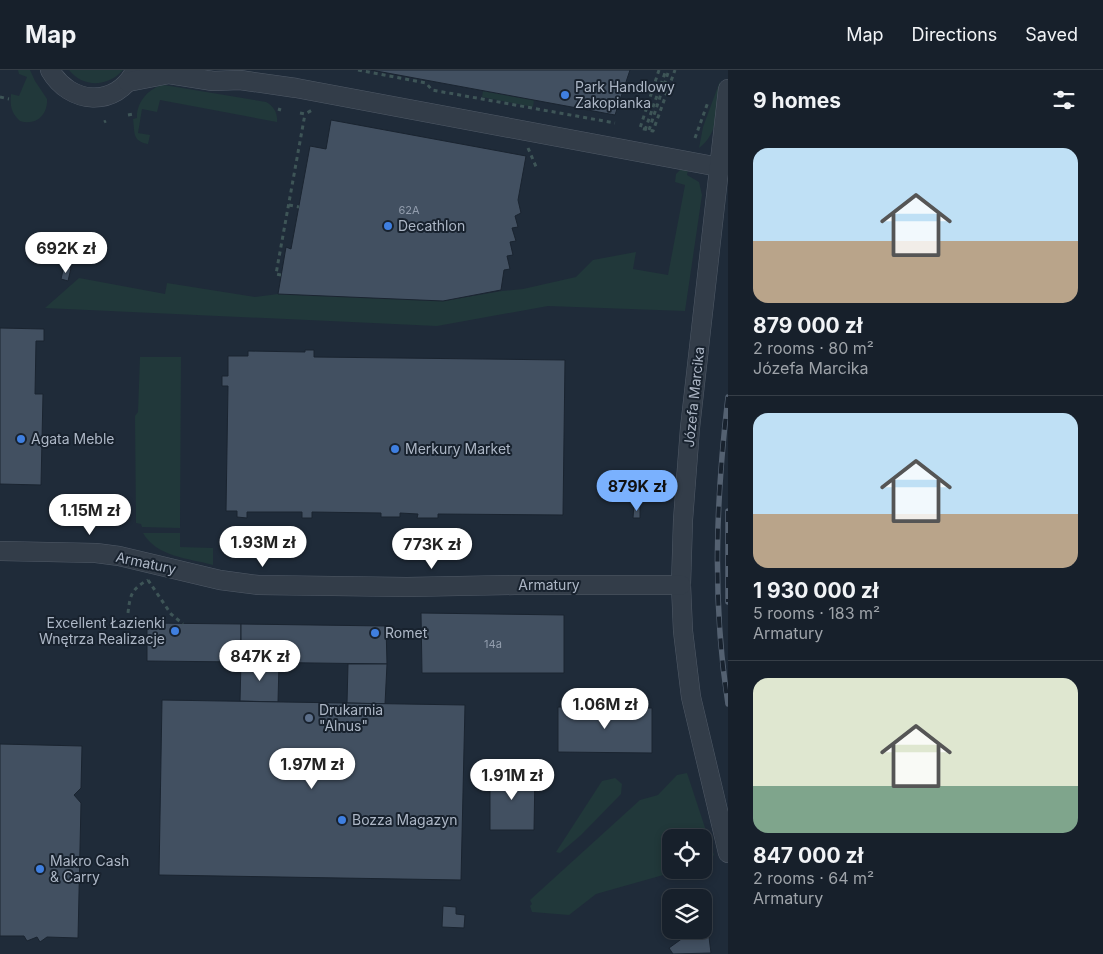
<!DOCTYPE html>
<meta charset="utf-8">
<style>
body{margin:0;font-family:Inter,sans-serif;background:#242d37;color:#f1f3f6;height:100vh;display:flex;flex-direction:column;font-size:19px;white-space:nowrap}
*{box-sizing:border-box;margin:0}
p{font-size:16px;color:#9ea3a9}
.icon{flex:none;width:28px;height:28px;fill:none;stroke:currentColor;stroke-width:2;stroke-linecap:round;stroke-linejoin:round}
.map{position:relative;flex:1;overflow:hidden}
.panel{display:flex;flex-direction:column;background:#17202b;width:375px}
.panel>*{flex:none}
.controls{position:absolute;left:662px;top:759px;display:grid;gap:10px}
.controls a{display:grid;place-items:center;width:50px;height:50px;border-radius:10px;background:#17202b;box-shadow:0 2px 8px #0003,0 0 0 1px #363e47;font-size:25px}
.price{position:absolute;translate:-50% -42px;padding:0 11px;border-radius:18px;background:#fff;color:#222;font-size:16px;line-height:32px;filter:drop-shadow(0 1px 2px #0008)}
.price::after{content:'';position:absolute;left:50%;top:30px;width:15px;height:11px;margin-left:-8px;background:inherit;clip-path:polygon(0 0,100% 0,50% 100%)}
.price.on{background:#7ab1fe;color:#111}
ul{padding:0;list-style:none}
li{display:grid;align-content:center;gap:10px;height:265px;padding:0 25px}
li+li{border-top:1px solid #363e47}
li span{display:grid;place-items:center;height:155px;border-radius:15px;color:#555}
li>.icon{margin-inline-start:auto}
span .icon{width:90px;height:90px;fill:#fffc;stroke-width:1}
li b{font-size:21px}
h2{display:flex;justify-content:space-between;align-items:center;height:60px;padding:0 25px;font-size:21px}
header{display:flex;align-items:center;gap:30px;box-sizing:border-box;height:70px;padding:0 25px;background:#17202b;border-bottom:1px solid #363e47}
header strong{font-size:24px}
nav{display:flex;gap:28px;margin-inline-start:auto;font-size:18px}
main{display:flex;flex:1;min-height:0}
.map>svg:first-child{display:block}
.green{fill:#21383a}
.building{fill:#425061;stroke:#1a2430}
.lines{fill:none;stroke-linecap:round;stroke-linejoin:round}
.minor-casing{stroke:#505a67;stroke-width:20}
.path{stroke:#3e5557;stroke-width:3;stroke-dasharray:4 4;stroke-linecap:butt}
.minor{stroke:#333d49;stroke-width:19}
.rail-casing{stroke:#546171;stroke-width:5.5}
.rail{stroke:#18222e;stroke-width:4;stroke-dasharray:11;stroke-linecap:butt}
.shop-dot{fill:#3f7fe0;stroke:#18222e;stroke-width:2}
.service-dot{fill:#5c6f8a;stroke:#18222e;stroke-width:2}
.labels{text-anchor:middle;stroke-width:4;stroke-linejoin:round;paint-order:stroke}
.number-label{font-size:11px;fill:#929dad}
.poi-label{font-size:14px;fill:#adb7c6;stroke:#18222e;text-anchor:start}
.street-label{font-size:14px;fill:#adb7c6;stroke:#18222e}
</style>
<header>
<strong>Map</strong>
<nav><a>Map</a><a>Directions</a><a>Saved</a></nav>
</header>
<main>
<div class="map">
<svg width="728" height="884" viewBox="0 0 728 884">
<rect width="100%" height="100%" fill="#1f2b39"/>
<g class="green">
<path d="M18,0H30L35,11L47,29C48,45 36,56 20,51C11,43 10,36 11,24L19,26L27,7L19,4Z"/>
<path d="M69,0H123C108,17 83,18 69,0Z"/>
<path d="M720,11C717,35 720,63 699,78L703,57Z"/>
<path d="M164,15L266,32C274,36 278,44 277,52L160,30L157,42L142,39L138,63L150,65L148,74C132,71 135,63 133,49L137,48C136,33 149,17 164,15Z"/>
<path d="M483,21L534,30L533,37L482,27Z"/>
<path d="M682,98L688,100L687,105L699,112L702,125L685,241L548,236L437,256L45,238L79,208L165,224L167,213L255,227L278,224L443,231L502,221L523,219L576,207L593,190L636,182L633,199L668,205L685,115L675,112L676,104Z"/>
<path d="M140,287H181L180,458L142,457L141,454L136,453L135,346L138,342Z"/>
<path d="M143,463H180V477L213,478V495C188,488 157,487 143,463Z"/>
<path d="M687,703L714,785L704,794V768H671V800H681L596,824L569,845L532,842L530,836L532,834L530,830L640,730L658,725L677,705Z"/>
<path d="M615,708L622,714L621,724L581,765L560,783L556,782L602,711Z"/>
</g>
<g class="building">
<path d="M371,0H630L615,45Z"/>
<path d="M331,50L526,86L518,130L521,143L515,146L518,157L512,158L516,171L510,172L513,185L507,186L510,199L504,200L501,220L443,231L278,224L286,177L291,179L310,76L326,79Z"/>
<path d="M64,196L71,198L68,211L61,209Z"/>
<path d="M0,258L44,259V271H36L35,324H43L41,415L0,414Z"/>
<path d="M305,280H314V287L565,290L563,445L438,444V448H417L418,444L400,443V447H381V443L312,442V448H302V442H247V448L237,447V441H226L228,316H222V306H228V286H248V281L305,282Z"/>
<path d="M634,435L640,436V448H633Z"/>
<path d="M421,543L564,545V603H422Z"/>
<path d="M147,553L241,554V592L147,591Z"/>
<path d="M241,554L386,556L387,594L241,592Z"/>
<path d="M241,592L279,593L278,632L240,631Z"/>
<path d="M348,594H387L385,634L347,633Z"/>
<path d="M162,630L465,635L461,810L159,805Z"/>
<path d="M558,637L652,638V683L558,682Z"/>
<path d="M0,674L82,676L81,718L74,725L81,733L78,868L47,867L40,872L37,867L27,871L24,866H0Z"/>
<path d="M490,701L535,702L534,760H490Z"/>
<path d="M443,836L456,837V844L465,845L464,858L442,857Z"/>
<path d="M707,851L711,883L673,884L669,878L694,860H704V853Z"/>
</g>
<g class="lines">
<g class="minor-casing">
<g id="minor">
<path d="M50,0C70,35 116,38 135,1"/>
<path d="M128,12L169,4L213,11L240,10L296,18L719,97"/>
<path d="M728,19L690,358L683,450L681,515L683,561L691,627L728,783"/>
<path d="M0,481L96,483L119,486L220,510L258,515L407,517L515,515H681"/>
</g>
</g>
<g class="path">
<path d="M358,0L421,12L426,13L432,20L615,53"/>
<path d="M659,0L640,58L653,61L675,0"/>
<path d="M0,27L9,29"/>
<path d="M278,39L281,40"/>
<path d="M300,43L305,44L314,39"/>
<path d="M128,45L133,44"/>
<path d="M104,52L106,51"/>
<path d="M645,60L666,0"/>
<path d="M649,60L669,0"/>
<path d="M695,68L708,32"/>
<path d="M528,78L537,99"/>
<path d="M289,135L299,137"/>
<path d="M281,205L276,204L305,44"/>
<path d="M148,510L171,544L183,554"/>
<path d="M128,543C130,526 131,519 148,510"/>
</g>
<use href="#minor" class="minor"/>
<g class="rail-casing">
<g id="rail">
<path d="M728,327C716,429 712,532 728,634"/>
<path d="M728,441V532"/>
</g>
</g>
<use href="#rail" class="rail"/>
</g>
<g class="shop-dot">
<circle cx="565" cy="25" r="5"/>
<circle cx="388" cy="156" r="5"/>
<circle cx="21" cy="369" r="5"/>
<circle cx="395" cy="379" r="5"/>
<circle cx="175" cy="561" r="5"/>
<circle cx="375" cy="563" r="5"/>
<circle cx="342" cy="750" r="5"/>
<circle cx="40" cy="799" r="5"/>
</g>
<circle class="service-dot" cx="309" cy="648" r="5"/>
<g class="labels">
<g class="number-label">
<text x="409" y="144">62A</text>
<text x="493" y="578">14a</text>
</g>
<g class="poi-label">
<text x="575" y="22">Park Handlowy<tspan x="575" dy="16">Zakopianka</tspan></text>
<text x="398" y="161">Decathlon</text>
<text x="31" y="374">Agata Meble</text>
<text x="405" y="384">Merkury Market</text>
<text x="165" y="558" text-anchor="end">Excellent Łazienki<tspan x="165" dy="16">Wnętrza Realizacje</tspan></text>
<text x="385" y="568">Romet</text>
<text x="319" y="645">Drukarnia<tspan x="319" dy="16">"Alnus"</tspan></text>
<text x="352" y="755">Bozza Magazyn</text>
<text x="50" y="796">Makro Cash<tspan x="50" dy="16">&amp; Carry</tspan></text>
</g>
<g class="street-label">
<text transform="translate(694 327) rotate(-84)" y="5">Józefa Marcika</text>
<text transform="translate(146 493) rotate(12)" y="5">Armatury</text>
<text x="549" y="520">Armatury</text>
</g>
</g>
</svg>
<div class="controls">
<a><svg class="icon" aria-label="locate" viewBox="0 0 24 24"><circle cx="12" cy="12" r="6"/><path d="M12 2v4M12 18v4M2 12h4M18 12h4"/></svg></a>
<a><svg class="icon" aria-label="layers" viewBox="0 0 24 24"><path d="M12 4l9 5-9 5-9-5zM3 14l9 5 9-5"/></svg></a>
</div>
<b class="price" style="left:66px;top:204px">692K zł</b>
<b class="price on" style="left:637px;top:442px">879K zł</b>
<b class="price" style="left:90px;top:466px">1.15M zł</b>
<b class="price" style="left:263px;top:498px">1.93M zł</b>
<b class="price" style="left:432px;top:500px">773K zł</b>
<b class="price" style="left:260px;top:612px">847K zł</b>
<b class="price" style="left:605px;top:660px">1.06M zł</b>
<b class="price" style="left:312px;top:720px">1.97M zł</b>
<b class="price" style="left:512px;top:731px">1.91M zł</b>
</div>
<section class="panel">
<h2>9 homes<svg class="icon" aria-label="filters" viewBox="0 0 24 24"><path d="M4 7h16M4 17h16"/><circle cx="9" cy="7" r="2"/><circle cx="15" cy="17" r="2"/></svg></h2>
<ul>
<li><span style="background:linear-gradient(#bfe0f5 60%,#b9a48a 0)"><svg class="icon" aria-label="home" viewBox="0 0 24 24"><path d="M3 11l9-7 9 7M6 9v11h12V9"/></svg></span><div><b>879 000 zł</b><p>2 rooms · 80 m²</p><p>Józefa Marcika</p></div></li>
<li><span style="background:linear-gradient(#bfe0f5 65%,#b9a48a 0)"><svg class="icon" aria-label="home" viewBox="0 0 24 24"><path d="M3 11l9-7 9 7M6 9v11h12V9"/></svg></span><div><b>1 930 000 zł</b><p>5 rooms · 183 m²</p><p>Armatury</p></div></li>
<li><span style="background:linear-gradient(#dfe7d0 70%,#7fa58c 0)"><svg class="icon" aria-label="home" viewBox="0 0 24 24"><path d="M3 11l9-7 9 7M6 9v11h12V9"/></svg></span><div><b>847 000 zł</b><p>2 rooms · 64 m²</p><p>Armatury</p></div></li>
</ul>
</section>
</main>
